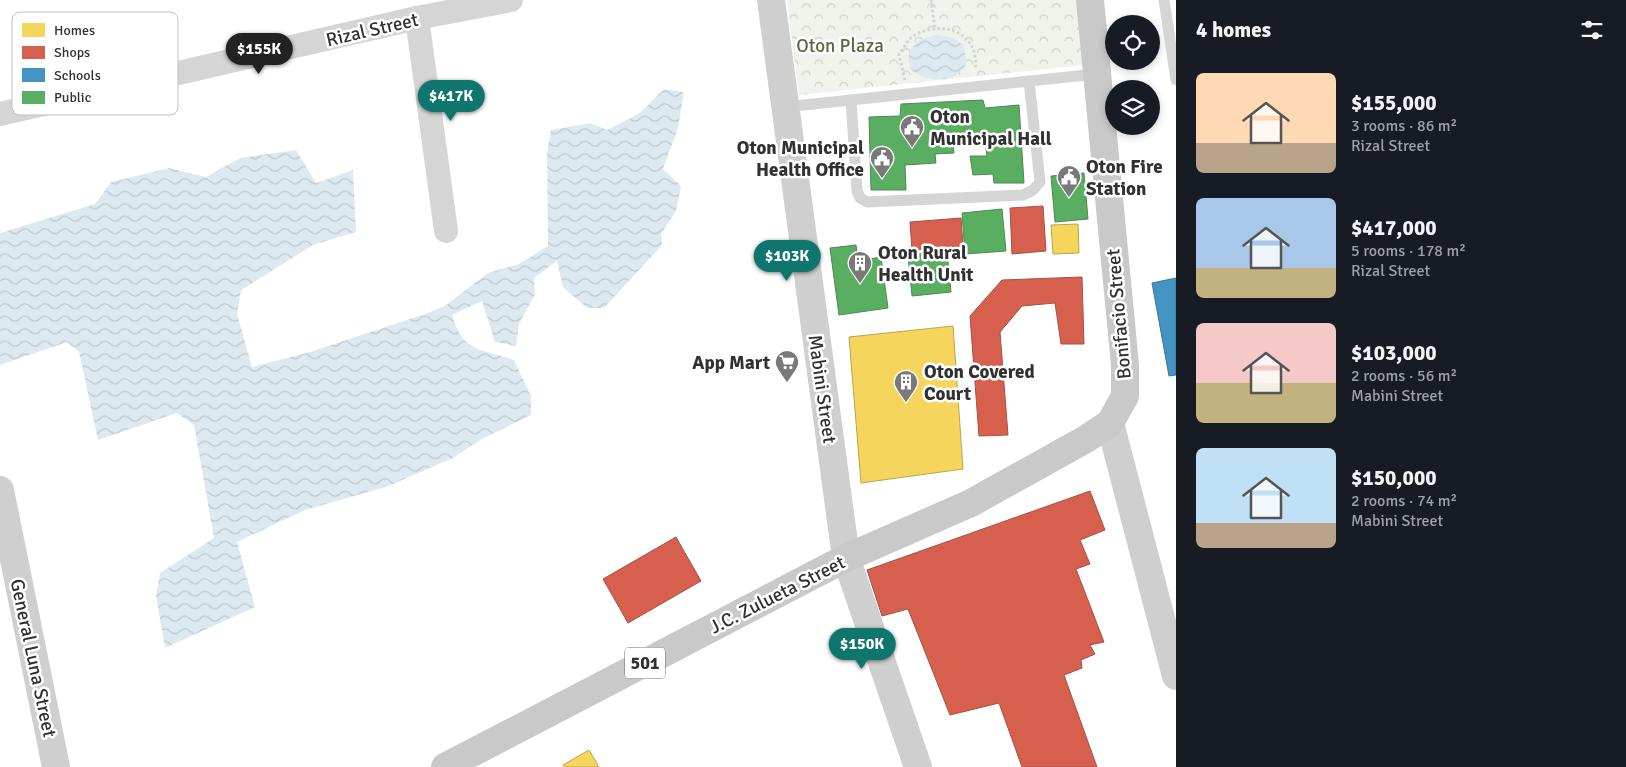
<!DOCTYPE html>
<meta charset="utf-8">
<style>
body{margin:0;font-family:Signika,sans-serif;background:#242831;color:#f1f3f6;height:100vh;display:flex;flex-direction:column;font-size:19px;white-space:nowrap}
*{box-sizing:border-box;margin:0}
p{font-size:16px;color:#9ea1a6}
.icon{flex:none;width:28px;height:28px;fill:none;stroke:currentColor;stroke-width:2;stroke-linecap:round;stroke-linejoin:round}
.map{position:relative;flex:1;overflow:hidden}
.panel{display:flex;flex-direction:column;background:#171b24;width:450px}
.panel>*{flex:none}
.buttons{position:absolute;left:1105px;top:15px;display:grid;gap:10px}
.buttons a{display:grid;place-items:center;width:55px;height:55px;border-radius:50%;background:#171b24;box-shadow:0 2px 8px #0003;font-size:25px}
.price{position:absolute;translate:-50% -42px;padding:0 11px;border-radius:18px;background:#0f766e;color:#fff;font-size:16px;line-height:32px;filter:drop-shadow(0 1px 2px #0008)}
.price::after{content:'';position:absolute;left:50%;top:30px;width:15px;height:11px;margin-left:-8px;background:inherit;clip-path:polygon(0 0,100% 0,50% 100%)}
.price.on{background:#222;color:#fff}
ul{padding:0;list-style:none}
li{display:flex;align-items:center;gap:15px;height:125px;padding:0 20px}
li span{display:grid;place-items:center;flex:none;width:140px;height:100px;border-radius:8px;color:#555}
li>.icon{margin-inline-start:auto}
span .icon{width:60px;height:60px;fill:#fffc;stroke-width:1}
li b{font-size:21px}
h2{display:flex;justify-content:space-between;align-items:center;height:60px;padding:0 20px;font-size:21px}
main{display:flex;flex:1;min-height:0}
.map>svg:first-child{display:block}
.forest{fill:url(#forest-crowns)}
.water{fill:url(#water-waves)}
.homes{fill:#f6d55c;stroke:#bba44f}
.shops{fill:#d6604d;stroke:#a45245}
.schools{fill:#4393c3;stroke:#3e7697}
.public{fill:#5aae61;stroke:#4e8853}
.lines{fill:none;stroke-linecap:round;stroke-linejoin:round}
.path{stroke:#d4d4d4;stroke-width:3;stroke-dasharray:2.5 2.5;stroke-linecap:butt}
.lane{stroke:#d5d5d5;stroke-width:11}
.street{stroke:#d5d5d5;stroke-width:24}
.secondary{stroke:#cfcfcf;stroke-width:28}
.primary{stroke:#c9c9c9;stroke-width:28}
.labels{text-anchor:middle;stroke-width:5;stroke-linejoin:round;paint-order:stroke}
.shield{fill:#fff;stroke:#6f6f6f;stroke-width:1}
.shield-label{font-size:18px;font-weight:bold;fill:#313131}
.street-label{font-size:19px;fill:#313131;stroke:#fff}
.park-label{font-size:19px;fill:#556a41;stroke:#fff}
.poi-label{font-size:19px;font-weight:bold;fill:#313131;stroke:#fff;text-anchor:start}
.key{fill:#fff;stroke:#c1c1c1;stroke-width:1}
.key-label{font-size:14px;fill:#313131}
</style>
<main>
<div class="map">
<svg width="1176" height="767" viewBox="0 0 1176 767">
<defs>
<pattern id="forest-crowns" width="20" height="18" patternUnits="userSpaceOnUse" patternTransform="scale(1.25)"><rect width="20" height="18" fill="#f0f3ec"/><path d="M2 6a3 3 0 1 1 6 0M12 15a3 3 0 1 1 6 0" fill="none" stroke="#ced1cb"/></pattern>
<pattern id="water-waves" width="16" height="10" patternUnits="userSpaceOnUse" patternTransform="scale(1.25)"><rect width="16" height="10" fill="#dde9f0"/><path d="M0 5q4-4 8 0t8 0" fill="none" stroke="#bec8ce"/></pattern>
</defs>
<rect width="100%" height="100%" fill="#fff"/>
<path class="forest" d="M787,0H1078L1085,65L799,95Z"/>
<g class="water">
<path d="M936,35L954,38L963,45L967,62C960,84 924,84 910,68C904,48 918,39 936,35Z"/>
<path d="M664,89L684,92L678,128L663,169L681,186L676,211L661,234L662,245L604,308H587L563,287L557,261L534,278L535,294L519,324L516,346L495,342L482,301L452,315C464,354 480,348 514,360L531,396V415L480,440L453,458L386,487L305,510L237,542L255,607L165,648L156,596L160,573L214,538L194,425L177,413L98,440L79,352L67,342L0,365V233L95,204L111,182L169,168L206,177L240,158L296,150L316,183L353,170L356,232L313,245L241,290L237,314L252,367L310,352L425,314L445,306L488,273L519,264L548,246L547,154L551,130L590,123L607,130L640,113Z"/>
</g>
<g class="homes">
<path d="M1078,224L1079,253L1053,254L1051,225Z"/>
<path d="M953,326L963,469L861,483L849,337Z"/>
<path d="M589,750L599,767H564L563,765Z"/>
</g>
<g class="shops">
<path d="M1043,206L1046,251L1012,254L1010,208Z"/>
<path d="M961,218L963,246L912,250L910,222Z"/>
<path d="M1082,277L1084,344H1061L1055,303L1022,306L1000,332L1008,435L979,436L970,316L1002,280Z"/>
<path d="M1090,491L1105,530L1080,540L1090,564L1076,569L1104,642L1090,645L1095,654L1081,660L1082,668L1064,675L1097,767H1022L999,703L950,715L908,609L882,616L867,570Z"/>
<path d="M676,537L701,581L628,623L603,579Z"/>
</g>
<path class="schools" d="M1176,278V375L1169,376L1152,283Z"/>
<g class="public">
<path d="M983,100L985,108L1019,105L1024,183H994L993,174L973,175L970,156H987L985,141L953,143L954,153L935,154L936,163L905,165L906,190H871L869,117L900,116L901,104Z"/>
<path d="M1084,173L1088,219L1055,222L1051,176Z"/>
<path d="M1002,209L1006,251L965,254L962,213Z"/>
<path d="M856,245L858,261L881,257L888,308L839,315L830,248Z"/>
<path d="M947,251L951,292L912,296L908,255Z"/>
</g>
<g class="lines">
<g class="path">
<path d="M931,0L935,29"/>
<path d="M905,80L899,55C903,49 908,39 913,36C943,19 980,32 975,70"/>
</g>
<g class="lane">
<path d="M1164,0L1176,80"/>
<path d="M851,100L857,191L860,198L867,202L1023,195L1033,190L1040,182L1029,81"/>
<path d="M785,107L1096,74"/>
</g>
<g class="street">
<path d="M417,18L446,231"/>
<path d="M0,114L417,18L511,0"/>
</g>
<g class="secondary">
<path d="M771,0L846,558L918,767"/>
<path d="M1110,423L1176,676"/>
<path d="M0,490L56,767"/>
</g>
<path class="primary" d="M445,767L846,558L971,503L1086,439L1110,423L1125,396V365L1090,0"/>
</g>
<defs>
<g id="civic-pin" transform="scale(1.25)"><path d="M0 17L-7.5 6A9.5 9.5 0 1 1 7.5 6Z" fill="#797979" stroke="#fff"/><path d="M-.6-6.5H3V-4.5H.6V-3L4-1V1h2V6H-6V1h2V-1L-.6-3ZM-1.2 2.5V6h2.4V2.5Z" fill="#fff"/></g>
<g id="building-pin" transform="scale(1.25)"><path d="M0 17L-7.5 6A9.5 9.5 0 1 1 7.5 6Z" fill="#797979" stroke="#fff"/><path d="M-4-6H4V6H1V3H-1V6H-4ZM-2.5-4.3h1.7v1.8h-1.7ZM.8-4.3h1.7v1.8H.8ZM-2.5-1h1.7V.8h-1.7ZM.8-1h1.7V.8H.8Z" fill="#fff"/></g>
<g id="supermarket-pin" transform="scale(1.25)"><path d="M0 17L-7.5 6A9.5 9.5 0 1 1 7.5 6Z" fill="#797979" stroke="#fff"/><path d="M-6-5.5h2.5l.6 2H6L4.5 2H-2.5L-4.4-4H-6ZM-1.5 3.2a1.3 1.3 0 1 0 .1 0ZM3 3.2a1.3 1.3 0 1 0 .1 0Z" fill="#fff"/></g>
</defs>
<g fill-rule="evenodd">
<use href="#civic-pin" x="912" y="127"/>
<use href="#civic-pin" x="882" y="158"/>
<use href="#civic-pin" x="1069" y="177"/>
<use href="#building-pin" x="860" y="263"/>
<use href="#supermarket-pin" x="787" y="362"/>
<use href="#building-pin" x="906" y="382"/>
</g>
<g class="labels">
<rect class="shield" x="625" y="647.5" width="40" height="31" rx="4"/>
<g class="shield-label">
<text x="645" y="669">501</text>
</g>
<g class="street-label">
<text transform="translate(372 29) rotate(-13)" y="7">Rizal Street</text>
<text transform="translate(1118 314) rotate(-95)" y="7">Bonifacio Street</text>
<text transform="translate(823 389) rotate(82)" y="7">Mabini Street</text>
<text transform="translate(777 594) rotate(-27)" y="7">J.C. Zulueta Street</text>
<text transform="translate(34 658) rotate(78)" y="7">General Luna Street</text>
</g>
<g class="park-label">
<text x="840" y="52">Oton Plaza</text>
</g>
<g class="poi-label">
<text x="930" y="123">Oton<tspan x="930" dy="22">Municipal Hall</tspan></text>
<text x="864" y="154" text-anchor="end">Oton Municipal<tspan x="864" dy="22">Health Office</tspan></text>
<text x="1086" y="173">Oton Fire<tspan x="1086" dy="22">Station</tspan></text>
<text x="878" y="259">Oton Rural<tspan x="878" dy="22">Health Unit</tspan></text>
<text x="770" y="369" text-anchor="end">App Mart</text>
<text x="924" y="378">Oton Covered<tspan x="924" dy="22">Court</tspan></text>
</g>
</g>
<rect x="12" y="12" width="166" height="103" rx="8" class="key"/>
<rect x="22" y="23" width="23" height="14" fill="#f6d55c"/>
<rect x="22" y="46" width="23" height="13" fill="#d6604d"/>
<rect x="22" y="68" width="23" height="14" fill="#4393c3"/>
<rect x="22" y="91" width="23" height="13" fill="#5aae61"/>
<g class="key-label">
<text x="54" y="35">Homes</text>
<text x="54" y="57">Shops</text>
<text x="54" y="80">Schools</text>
<text x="54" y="102">Public</text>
</g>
</svg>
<div class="buttons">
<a><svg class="icon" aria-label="locate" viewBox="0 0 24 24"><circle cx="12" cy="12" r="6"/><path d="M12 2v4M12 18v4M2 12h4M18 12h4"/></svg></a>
<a><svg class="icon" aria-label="layers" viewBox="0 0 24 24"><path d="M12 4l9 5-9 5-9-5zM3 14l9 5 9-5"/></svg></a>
</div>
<b class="price on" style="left:259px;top:75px">$155K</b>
<b class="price" style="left:451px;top:122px">$417K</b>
<b class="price" style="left:787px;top:282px">$103K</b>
<b class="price" style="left:862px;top:670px">$150K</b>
</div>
<section class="panel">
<h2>4 homes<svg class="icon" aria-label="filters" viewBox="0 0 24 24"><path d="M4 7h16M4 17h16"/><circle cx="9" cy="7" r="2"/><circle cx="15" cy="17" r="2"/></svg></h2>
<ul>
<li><span style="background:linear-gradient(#ffd9b3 70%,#b9a48a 0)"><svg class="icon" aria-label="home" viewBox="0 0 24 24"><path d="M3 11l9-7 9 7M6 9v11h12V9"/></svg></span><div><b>$155,000</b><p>3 rooms · 86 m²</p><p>Rizal Street</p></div></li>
<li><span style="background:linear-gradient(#a9c7e8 70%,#c2b280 0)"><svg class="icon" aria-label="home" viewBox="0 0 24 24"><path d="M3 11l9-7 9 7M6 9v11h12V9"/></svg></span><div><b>$417,000</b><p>5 rooms · 178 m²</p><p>Rizal Street</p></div></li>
<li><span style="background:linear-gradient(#f6c9c9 60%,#c2b280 0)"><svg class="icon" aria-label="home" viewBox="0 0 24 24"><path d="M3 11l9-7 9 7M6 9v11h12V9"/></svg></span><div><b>$103,000</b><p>2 rooms · 56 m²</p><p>Mabini Street</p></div></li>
<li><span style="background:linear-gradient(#bfe0f5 75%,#b9a48a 0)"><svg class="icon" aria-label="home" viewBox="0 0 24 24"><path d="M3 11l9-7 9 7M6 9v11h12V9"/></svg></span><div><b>$150,000</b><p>2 rooms · 74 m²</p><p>Mabini Street</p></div></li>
</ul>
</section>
</main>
